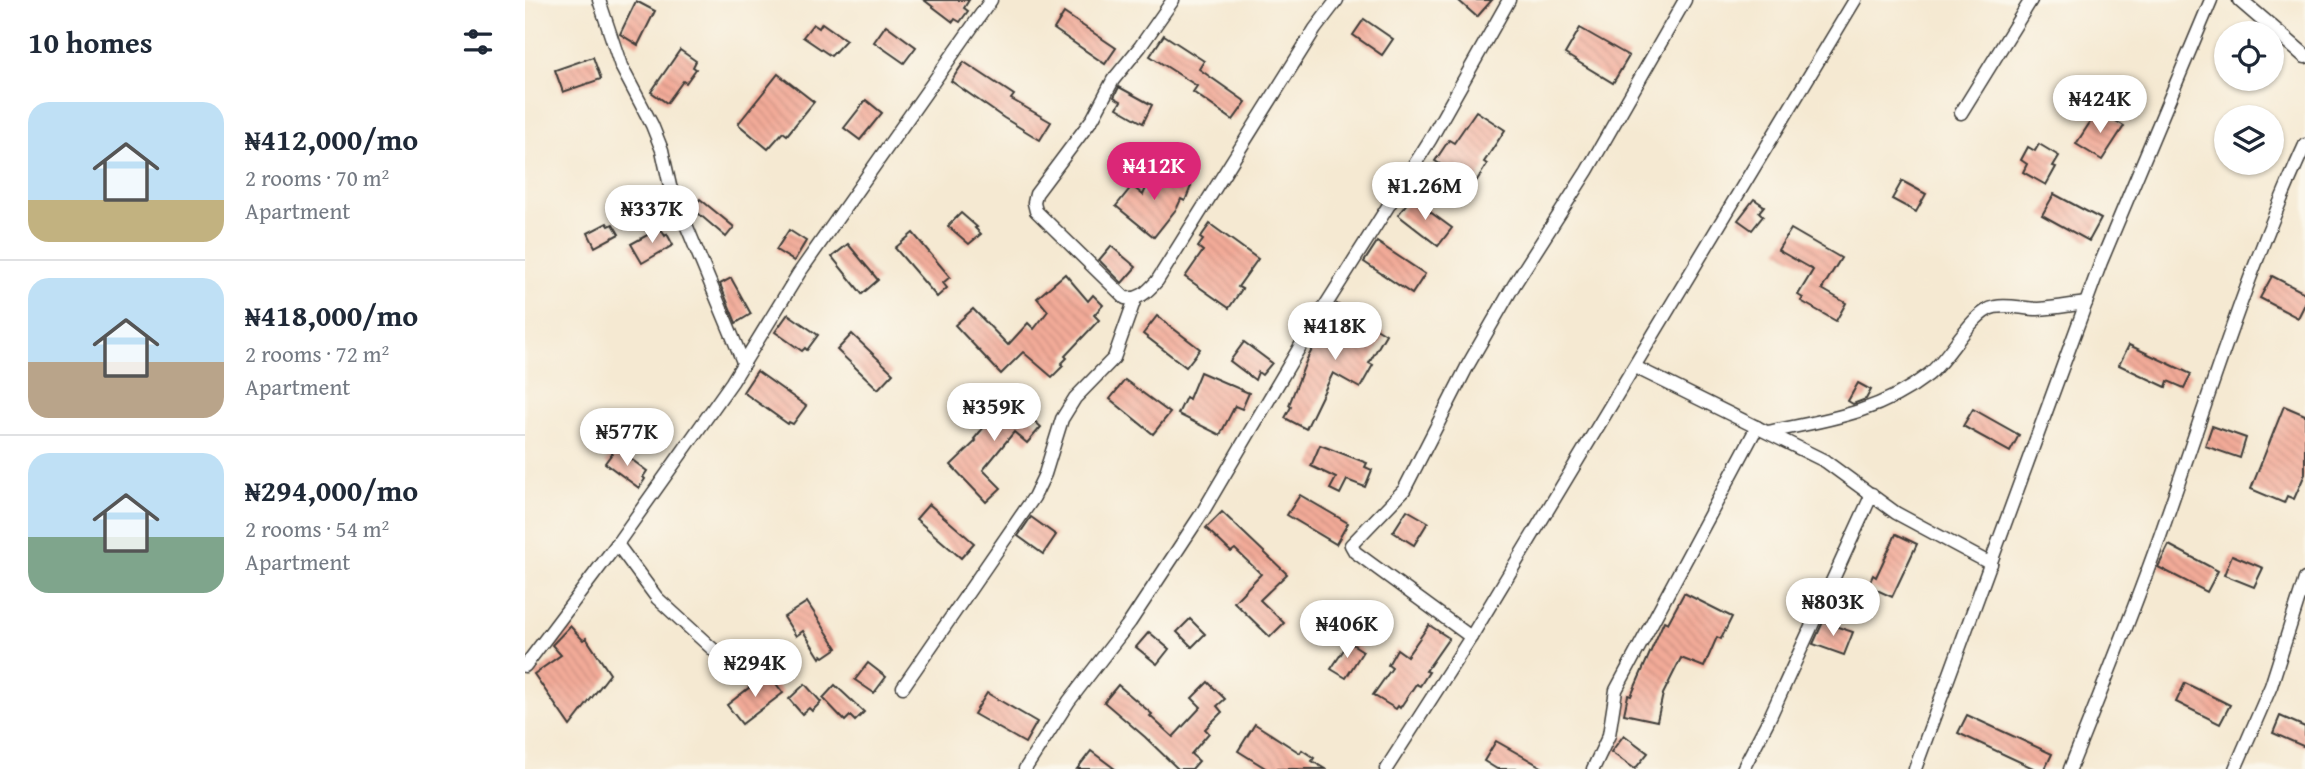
<!DOCTYPE html>
<meta charset="utf-8">
<style>
body{margin:0;font-family:"Gentium Book Plus",serif;background:#f2f2f3;color:#1f2937;height:100vh;display:flex;flex-direction:column;font-size:26px;white-space:nowrap}
*{box-sizing:border-box;margin:0}
p{font-size:23px;color:#747a83}
.icon{flex:none;width:38px;height:38px;fill:none;stroke:currentColor;stroke-width:2;stroke-linecap:round;stroke-linejoin:round}
.map{position:relative;flex:1;overflow:hidden}
.sheet{display:flex;flex-direction:column;background:#fff;width:525px}
.sheet>*{flex:none}
.tools{position:absolute;left:1689px;top:21px;display:grid;gap:14px}
.tools a{display:grid;place-items:center;width:70px;height:70px;border-radius:50%;background:#fff;box-shadow:0 2px 5px #0004;font-size:35px}
.price{position:absolute;translate:-50% -60px;padding:0 16px;border-radius:24px;background:#fff;color:#222;font-size:23px;line-height:46px;filter:drop-shadow(0 2px 4px #0008)}
.price::after{content:'';position:absolute;left:50%;top:42px;width:21px;height:16px;margin-left:-10px;background:inherit;clip-path:polygon(0 0,100% 0,50% 100%)}
.price.on{background:#db2777;color:#fff}
ul{padding:0;list-style:none}
li{display:flex;align-items:center;gap:21px;height:175px;padding:0 28px}
li+li{border-top:2px solid #e0e1e3}
li span{display:grid;place-items:center;flex:none;width:196px;height:140px;border-radius:21px;color:#555}
li>.icon{margin-inline-start:auto}
span .icon{width:84px;height:84px;fill:#fffc;stroke-width:1}
li b{font-size:30px}
h2{display:flex;justify-content:space-between;align-items:center;height:84px;padding:0 28px;font-size:30px}
main{display:flex;flex:1;min-height:0}
.map>svg:first-child{display:block}
.building{fill:url(#building-back-hatch)}
.lines{fill:none;stroke-linecap:round;stroke-linejoin:round}
.minor-casing{stroke:#3d3b37;stroke-width:15}
.tertiary-casing{stroke:#3d3b37;stroke-width:17}
.minor{stroke:#fff;stroke-width:12}
.tertiary{stroke:#fff;stroke-width:14}
</style>
<main>
<section class="sheet">
<h2>10 homes<svg class="icon" aria-label="filters" viewBox="0 0 24 24"><path d="M4 7h16M4 17h16"/><circle cx="9" cy="7" r="2"/><circle cx="15" cy="17" r="2"/></svg></h2>
<ul>
<li><span style="background:linear-gradient(#bfe0f5 70%,#c2b280 0)"><svg class="icon" aria-label="home" viewBox="0 0 24 24"><path d="M3 11l9-7 9 7M6 9v11h12V9"/></svg></span><div><b>₦412,000/mo</b><p>2 rooms · 70 m²</p><p>Apartment</p></div></li>
<li><span style="background:linear-gradient(#bfe0f5 60%,#b9a48a 0)"><svg class="icon" aria-label="home" viewBox="0 0 24 24"><path d="M3 11l9-7 9 7M6 9v11h12V9"/></svg></span><div><b>₦418,000/mo</b><p>2 rooms · 72 m²</p><p>Apartment</p></div></li>
<li><span style="background:linear-gradient(#bfe0f5 60%,#7fa58c 0)"><svg class="icon" aria-label="home" viewBox="0 0 24 24"><path d="M3 11l9-7 9 7M6 9v11h12V9"/></svg></span><div><b>₦294,000/mo</b><p>2 rooms · 54 m²</p><p>Apartment</p></div></li>
</ul>
</section>
<div class="map">
<svg width="1780" height="769" viewBox="0 0 1780 769">
<defs>
<pattern id="building-back-hatch" width="6" height="6" patternUnits="userSpaceOnUse" patternTransform="scale(1.75)"><rect width="6" height="6" fill="#f2aa98"/><path d="M-1 5l2 2M0 0l6 6M5-1l2 2" fill="none" stroke="#cf9282"/></pattern>
</defs>
<rect width="100%" height="100%" fill="#fbf7ec"/>
<filter id="ink" filterUnits="userSpaceOnUse"><feTurbulence type="fractalNoise" baseFrequency=".0143" numOctaves="2"/><feDisplacementMap in="SourceGraphic" scale="14" xChannelSelector="R" yChannelSelector="G"/><feConvolveMatrix kernelMatrix="1 2 1 2 8 2 1 2 1" color-interpolation-filters="sRGB"/></filter>
<filter id="wash" filterUnits="userSpaceOnUse"><feTurbulence type="fractalNoise" baseFrequency=".00686" numOctaves="4" result="noise"/><feDisplacementMap in="SourceGraphic" scale="28" xChannelSelector="R" yChannelSelector="G"/><feGaussianBlur stdDeviation="1.57" result="paint"/><feColorMatrix in="noise" values="0 0 0 0 0 0 0 0 0 0 0 0 0 0 0 0 0 1.4 0 .05"/><feComposite in="paint" operator="in"/></filter>
<g filter="url(#wash)">
<rect width="100%" height="100%" fill="#f5e9d2"/>
<g id="blocks">
<g class="building">
<path d="M399,0H444L439,8L443,11L435,22L430,19L428,22Z"/>
<path d="M933,0H967L952,17Z"/>
<path d="M111,1L130,11L113,45L95,34Z"/>
<path d="M539,13L591,48L580,64L529,29Z"/>
<path d="M839,19L868,39L857,55L828,35Z"/>
<path d="M297,23L321,40L306,56L278,37L288,24L294,28Z"/>
<path d="M361,25L391,47L379,63L349,42Z"/>
<path d="M1055,28L1104,56L1088,83L1040,54Z"/>
<path d="M639,35L679,61L674,69L721,102L708,120L668,92L672,86L625,56Z"/>
<path d="M155,50L171,61L168,67L171,69L161,83L158,81L142,103L126,92Z"/>
<path d="M68,57L76,79L38,92L30,70Z"/>
<path d="M439,62L489,95L486,99L526,122L515,140L479,118L426,81Z"/>
<path d="M253,74L289,102L262,135L258,132L243,149L213,124Z"/>
<path d="M594,87L627,105L618,123L592,108L596,101L589,97Z"/>
<path d="M341,100L357,113L335,140L319,128Z"/>
<path d="M1573,110L1599,126L1577,160L1551,144Z"/>
<path d="M951,111L980,130L959,162L962,164L949,185L910,161L924,140L929,143Z"/>
<path d="M1514,144L1534,156L1528,166L1531,167L1521,185L1498,172L1502,164L1496,160L1503,147L1510,151Z"/>
<path d="M629,170L666,186L660,201L656,199L652,208L629,237L591,206L607,186L618,195Z"/>
<path d="M1377,181L1401,194L1391,212L1367,199Z"/>
<path d="M1529,194L1576,219L1564,241L1517,215Z"/>
<path d="M886,198L927,228L913,246L873,215Z"/>
<path d="M175,199L209,227L201,237L167,208Z"/>
<path d="M1229,199L1239,206L1234,212L1238,216L1227,230L1213,220Z"/>
<path d="M436,213L452,227L450,228L456,234L444,244L423,226Z"/>
<path d="M82,223L84,226L88,224L94,234L70,247L63,233Z"/>
<path d="M685,224L733,259L713,287L717,289L704,308L660,277L678,251L673,247L678,240L675,238Z"/>
<path d="M135,228L140,236L142,234L148,245L117,263L106,244Z"/>
<path d="M1266,229L1316,258L1297,289L1321,303L1311,321L1276,301L1278,298L1273,295L1288,270L1253,250Z"/>
<path d="M264,230L281,241L269,261L251,250Z"/>
<path d="M388,233L425,277L418,283L422,288L412,297L370,248Z"/>
<path d="M852,242L900,274L887,294L839,262Z"/>
<path d="M323,244L353,280L337,294L307,257Z"/>
<path d="M586,246L611,267L597,283L574,260Z"/>
<path d="M540,274L563,301L568,295L578,305L569,315L574,320L540,356L542,358L536,364L538,366L527,377L498,352L476,374L430,325L448,309L483,345L503,323L509,329L523,311L512,298Z"/>
<path d="M1747,276L1780,293V304L1773,318L1735,298Z"/>
<path d="M206,278L226,314L211,323L195,284Z"/>
<path d="M812,304L861,334L844,363L848,365L835,388L808,373L781,429L760,418L766,407L764,405L782,359L789,346L793,348L804,327L800,325Z"/>
<path d="M263,314L293,335L282,350L280,348L277,351L250,332Z"/>
<path d="M632,316L675,349L661,367L618,334Z"/>
<path d="M327,334L368,373L353,389L312,350Z"/>
<path d="M719,342L747,363L737,375L733,372L730,380L705,361Z"/>
<path d="M1604,345L1666,374L1659,388L1643,381L1641,387L1594,365Z"/>
<path d="M232,371L281,406L268,424L264,422L263,424L218,392Z"/>
<path d="M675,372L724,393L717,409L710,406L695,435L653,414L661,397L664,399Z"/>
<path d="M600,380L645,413L628,434L585,399Z"/>
<path d="M1333,383L1346,390L1341,399L1328,404L1323,401Z"/>
<path d="M475,390L516,427L502,443L489,432L458,470L476,488L461,502L426,465L451,441L449,439L469,415L460,407Z"/>
<path d="M1759,406L1780,415V474L1769,499L1762,496L1759,503L1726,489Z"/>
<path d="M1448,409L1494,435L1485,452L1438,426Z"/>
<path d="M1687,426L1721,438L1715,458L1680,446Z"/>
<path d="M795,445L842,463L840,467L847,470L840,487L822,480L815,494L805,489L811,478L786,466Z"/>
<path d="M91,448L122,471L118,477L120,479L114,488L80,463Z"/>
<path d="M775,495L823,523L811,544L762,515Z"/>
<path d="M404,504L449,543L436,558L391,519Z"/>
<path d="M882,510L903,522L889,545L868,532Z"/>
<path d="M697,512L762,574L735,600L759,623L745,637L709,602L736,574L710,549L706,552L681,528Z"/>
<path d="M506,517L531,535L518,554L493,536Z"/>
<path d="M1371,534L1392,544L1367,597L1343,586L1348,575L1351,577Z"/>
<path d="M1644,545L1693,571L1682,592L1633,567Z"/>
<path d="M1707,555L1738,568L1729,587L1699,575Z"/>
<path d="M1159,593L1207,617L1196,639L1192,637L1179,667L1156,658L1138,694L1132,721L1099,714L1103,695L1106,696L1139,621L1143,623Z"/>
<path d="M282,602L312,648L299,657L297,655L295,658L278,631L271,636L259,617Z"/>
<path d="M665,619L680,634L667,647L652,632Z"/>
<path d="M1298,622L1328,632L1319,655L1288,644Z"/>
<path d="M904,625L924,638L901,671L904,672L895,686L891,684L875,708L873,706L871,709L848,695L867,668L863,665L872,649L882,656Z"/>
<path d="M45,626L58,640L61,638L85,674L45,726L9,674L36,655L27,645Z"/>
<path d="M624,632L644,649L632,664L611,647Z"/>
<path d="M824,642L838,651L821,678L806,669Z"/>
<path d="M343,663L361,677L349,693L330,680Z"/>
<path d="M243,673L258,693L217,724L202,705Z"/>
<path d="M683,682L700,699L692,706L697,712L680,729L684,733L666,754L674,761L667,769H653L620,737L579,702L593,685L627,714L625,716L648,737L676,707L667,698Z"/>
<path d="M1660,683L1705,705L1695,724L1651,702Z"/>
<path d="M280,684L296,702L287,711L284,708L277,714L264,699Z"/>
<path d="M310,685L339,712L330,721L325,716L320,721L298,698Z"/>
<path d="M462,693L512,722L500,743L449,714Z"/>
<path d="M1442,715L1527,754L1520,769H1510L1433,733Z"/>
<path d="M1755,716L1780,727V747L1748,733Z"/>
<path d="M730,724L775,753L777,750L789,758L787,761L800,769H742L713,751Z"/>
<path d="M1099,735L1123,753L1110,769L1086,752Z"/>
<path d="M971,741L1020,769H972L959,761Z"/>
<path d="M566,751L590,769H552Z"/>
</g>
</g>
</g>
<g filter="url(#ink)">
<use href="#blocks" fill-opacity="0" stroke="#3d3b37" stroke-width="2"/>
<g class="lines">
<g class="minor-casing">
<g id="minor">
<path d="M74,0L96,66L127,125L137,150L145,186L218,362"/>
<path d="M648,0L615,47L588,80L568,118L511,194L509,203L511,211L600,298C615,300 622,292 632,281L790,29L812,0"/>
<path d="M1436,113L1506,0"/>
<path d="M1110,367L1300,461L1371,513L1466,564"/>
<path d="M1243,432C1302,420 1354,413 1403,375C1424,359 1446,312 1470,307C1483,304 1499,309 1513,309C1529,308 1545,305 1561,303"/>
<path d="M92,544L132,598L192,653"/>
<path d="M946,637L830,552L826,545L879,490L943,365L989,285L1062,171L1160,0"/>
<path d="M0,666L92,544L207,382L274,273L466,0"/>
<path d="M378,687L509,497L520,474L537,419L550,398L589,358L610,299"/>
<path d="M500,769L544,701L605,622L677,513L783,333L905,140L984,0"/>
<path d="M861,769L946,637L1330,0"/>
<path d="M1068,769L1084,735L1091,690L1232,427"/>
<path d="M1218,769L1244,719L1347,494"/>
<path d="M1390,769L1576,262L1686,0"/>
<path d="M1545,769C1575,694 1606,618 1633,542C1680,409 1721,273 1780,145"/>
<path d="M1710,769L1746,686L1780,579"/>
</g>
</g>
<g class="tertiary-casing">
<path id="tertiary" d="M1715,0L1780,56"/>
</g>
<use href="#minor" class="minor"/>
<use href="#tertiary" class="tertiary"/>
</g>
</g>
</svg>
<div class="tools">
<a><svg class="icon" aria-label="locate" viewBox="0 0 24 24"><circle cx="12" cy="12" r="6"/><path d="M12 2v4M12 18v4M2 12h4M18 12h4"/></svg></a>
<a><svg class="icon" aria-label="layers" viewBox="0 0 24 24"><path d="M12 4l9 5-9 5-9-5zM3 14l9 5 9-5"/></svg></a>
</div>
<b class="price" style="left:1575px;top:135px">₦424K</b>
<b class="price on" style="left:629px;top:202px">₦412K</b>
<b class="price" style="left:900px;top:222px">₦1.26M</b>
<b class="price" style="left:127px;top:245px">₦337K</b>
<b class="price" style="left:810px;top:362px">₦418K</b>
<b class="price" style="left:469px;top:443px">₦359K</b>
<b class="price" style="left:102px;top:468px">₦577K</b>
<b class="price" style="left:1308px;top:638px">₦803K</b>
<b class="price" style="left:822px;top:660px">₦406K</b>
<b class="price" style="left:230px;top:699px">₦294K</b>
</div>
</main>
